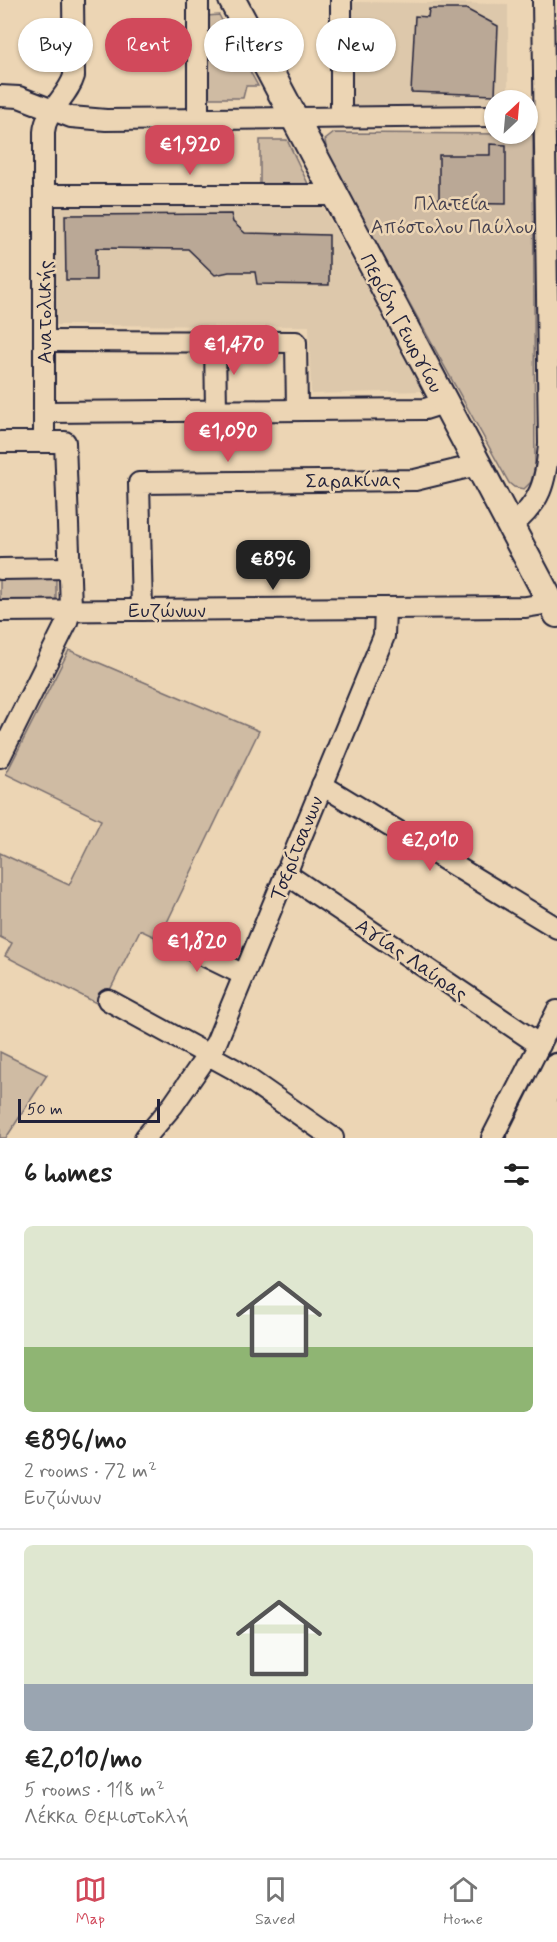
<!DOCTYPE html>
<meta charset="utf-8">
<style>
body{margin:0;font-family:Mynerve,sans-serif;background:#f6f6f6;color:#222;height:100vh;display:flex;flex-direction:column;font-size:22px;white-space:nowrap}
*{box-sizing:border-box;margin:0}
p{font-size:20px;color:#767676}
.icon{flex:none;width:33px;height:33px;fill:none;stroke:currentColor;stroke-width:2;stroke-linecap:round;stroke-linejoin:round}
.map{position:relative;height:1138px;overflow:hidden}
.details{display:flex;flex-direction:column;background:#fff;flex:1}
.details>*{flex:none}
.hud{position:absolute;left:18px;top:18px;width:522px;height:54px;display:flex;gap:12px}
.needle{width:39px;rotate:26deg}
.buttons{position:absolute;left:484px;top:90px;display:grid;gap:12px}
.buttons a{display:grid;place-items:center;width:54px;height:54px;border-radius:50%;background:#fff;box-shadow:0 2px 4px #0004;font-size:30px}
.scale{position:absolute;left:18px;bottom:15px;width:142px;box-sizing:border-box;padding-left:6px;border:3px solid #22223b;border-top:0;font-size:16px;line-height:21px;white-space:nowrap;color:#22223b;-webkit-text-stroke:4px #ecd5b4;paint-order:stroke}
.price{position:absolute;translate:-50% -51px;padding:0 14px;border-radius:12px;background:#d1495b;color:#fff;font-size:20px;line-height:39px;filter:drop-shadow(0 2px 3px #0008)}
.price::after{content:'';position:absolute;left:50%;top:36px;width:18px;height:14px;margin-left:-9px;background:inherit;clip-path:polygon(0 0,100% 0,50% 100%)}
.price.active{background:#222;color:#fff}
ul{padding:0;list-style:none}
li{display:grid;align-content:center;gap:12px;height:318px;padding:0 24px}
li+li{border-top:2px solid #e0e0e0}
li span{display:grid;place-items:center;height:186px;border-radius:9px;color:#555}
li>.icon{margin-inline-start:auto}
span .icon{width:108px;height:108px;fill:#fffc;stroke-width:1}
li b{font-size:26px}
h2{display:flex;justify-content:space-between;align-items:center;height:72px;padding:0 24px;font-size:26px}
.pill{padding:0 21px;border-radius:27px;background:#fff;box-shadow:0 2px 4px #0004;font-size:21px;line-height:54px}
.pill.active{background:#d1495b;color:#fff}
.tab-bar{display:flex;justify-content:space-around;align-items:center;height:84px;border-top:2px solid #e0e0e0;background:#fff;font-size:16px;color:#767676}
.tab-bar a{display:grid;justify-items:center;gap:3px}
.tab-bar .active{color:#d1495b}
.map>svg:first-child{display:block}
.built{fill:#ddc8ab}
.green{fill:#cfbba3;stroke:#786e6f;stroke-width:1.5}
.building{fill:#baa896;stroke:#22223b;stroke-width:1.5}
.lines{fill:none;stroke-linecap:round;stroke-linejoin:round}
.minor-casing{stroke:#22223b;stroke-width:24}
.tertiary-casing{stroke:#22223b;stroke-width:30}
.secondary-casing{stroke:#22223b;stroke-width:33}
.minor{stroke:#ecd5b4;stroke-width:20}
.tertiary{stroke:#ecd5b4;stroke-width:26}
.secondary{stroke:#ecd5b4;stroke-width:28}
.labels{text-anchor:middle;stroke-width:5;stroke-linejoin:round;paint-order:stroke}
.park-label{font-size:20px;fill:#454150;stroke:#ecd5b4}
.street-label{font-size:20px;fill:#22223b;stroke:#ecd5b4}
</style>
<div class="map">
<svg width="557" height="1138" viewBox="0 0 557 1138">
<rect width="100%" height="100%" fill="#ecd5b4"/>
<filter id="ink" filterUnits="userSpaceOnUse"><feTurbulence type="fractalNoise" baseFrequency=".0167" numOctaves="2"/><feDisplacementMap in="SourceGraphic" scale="12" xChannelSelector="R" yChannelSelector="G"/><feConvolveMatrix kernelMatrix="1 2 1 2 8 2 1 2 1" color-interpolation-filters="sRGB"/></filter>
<g filter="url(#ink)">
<g class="built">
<path d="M352,2L508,4V100H495V105H351Z"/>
<path d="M53,207H323L423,391L311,394L309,326L52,325Z"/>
</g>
<g class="green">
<path d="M219,15L258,86H246L243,98H208L207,16Z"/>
<path d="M334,133L533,134L535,467L531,482L524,489L514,487L509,483L327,154L325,140Z"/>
<path d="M260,140H287L311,190H260Z"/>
<path d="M56,575V605H0V576Z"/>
<path d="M69,650L259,731L159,939L140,930L102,1006L5,956L12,943L0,937V853L69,885L101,820L6,774Z"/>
<path d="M0,1052L47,1075L6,1138H0Z"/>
</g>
<g class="building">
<path d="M429,9H466L498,26L495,95L411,92L415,16L428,17Z"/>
<path d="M490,144L506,145V204L439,203V155H490Z"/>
<path d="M231,214L233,222L245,233L329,235V285L257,284L255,272H229L215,275L188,249L96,248V280H66L65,215Z"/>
</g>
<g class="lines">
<g class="minor-casing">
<g id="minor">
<path d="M0,96L19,97L71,117L106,120L495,116"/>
<path d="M341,117V0"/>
<path d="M198,118V0"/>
<path d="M44,195H335"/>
<path d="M44,341L296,342L297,410"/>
<path d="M215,341L216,411"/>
<path d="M44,412L425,409L444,403"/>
<path d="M0,442H44"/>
<path d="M510,527C541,503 546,482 549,444L543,0"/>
<path d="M0,569L70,568"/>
<path d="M142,610L139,483L415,480L477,465"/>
<path d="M0,611L526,607L550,603"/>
<path d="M0,757L67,622L71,607L65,442H44V132C46,109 68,97 74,76L73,0"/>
<path d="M322,785L557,928"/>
<path d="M285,873L540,1045"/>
<path d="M166,937L244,975"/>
<path d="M108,1000L234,1069L333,1138"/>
<path d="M145,1138L173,1105L216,1043L384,636L385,609"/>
<path d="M492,1138L557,1011"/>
</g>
</g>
<g class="tertiary-casing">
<path id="tertiary" d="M232,0L557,614"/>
</g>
<g class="secondary-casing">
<g id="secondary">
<path d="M522,1138L557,1068"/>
<path d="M546,1138L557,1115"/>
</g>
</g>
<use href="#minor" class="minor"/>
<use href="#tertiary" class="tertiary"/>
<use href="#secondary" class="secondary"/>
</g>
</g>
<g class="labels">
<g class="park-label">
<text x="452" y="210">Πλατεία<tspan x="452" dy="23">Απόστολου Παύλου</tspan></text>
</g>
<g class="street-label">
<text transform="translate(44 312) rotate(-90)" y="7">Ανατολικής</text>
<text transform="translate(402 323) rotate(62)" y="7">Περίδη Γεωργίου</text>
<text transform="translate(353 480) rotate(-1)" y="7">Σαρακίνας</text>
<text x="167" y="617">Ευζώνων</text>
<text transform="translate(296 848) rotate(-68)" y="7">Τσερίτσανων</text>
<text transform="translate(412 959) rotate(34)" y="7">Αγίας Λαύρας</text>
</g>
</g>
</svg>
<div class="buttons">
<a><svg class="needle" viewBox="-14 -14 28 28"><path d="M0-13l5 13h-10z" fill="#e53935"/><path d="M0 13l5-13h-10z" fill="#767676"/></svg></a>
</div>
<div class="scale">50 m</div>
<b class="price" style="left:190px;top:176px">€1,920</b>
<b class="price" style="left:234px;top:376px">€1,470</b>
<b class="price" style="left:228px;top:463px">€1,090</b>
<b class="price active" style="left:273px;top:591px">€896</b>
<b class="price" style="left:430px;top:872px">€2,010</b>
<b class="price" style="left:197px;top:973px">€1,820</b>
<div class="hud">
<a class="pill">Buy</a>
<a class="pill active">Rent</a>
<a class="pill">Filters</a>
<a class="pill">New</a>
</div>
</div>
<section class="details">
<h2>6 homes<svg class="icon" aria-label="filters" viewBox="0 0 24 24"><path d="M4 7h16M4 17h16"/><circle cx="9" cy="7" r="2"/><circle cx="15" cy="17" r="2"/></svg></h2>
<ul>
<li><span style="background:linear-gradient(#dfe7d0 65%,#8fb573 0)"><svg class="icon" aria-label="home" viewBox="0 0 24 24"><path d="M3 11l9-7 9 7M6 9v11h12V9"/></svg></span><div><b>€896/mo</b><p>2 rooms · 72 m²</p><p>Ευζώνων</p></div></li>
<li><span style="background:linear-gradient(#dfe7d0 75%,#9aa5b1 0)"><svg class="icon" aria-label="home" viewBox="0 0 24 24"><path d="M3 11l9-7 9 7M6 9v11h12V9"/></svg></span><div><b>€2,010/mo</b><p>5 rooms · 118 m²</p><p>Λέκκα Θεμιστοκλή</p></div></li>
</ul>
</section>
<nav class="tab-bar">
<a class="active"><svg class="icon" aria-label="map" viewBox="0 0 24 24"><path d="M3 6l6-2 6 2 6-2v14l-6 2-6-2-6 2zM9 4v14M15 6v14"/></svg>Map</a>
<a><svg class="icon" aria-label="saved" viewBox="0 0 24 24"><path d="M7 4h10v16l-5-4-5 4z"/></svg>Saved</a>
<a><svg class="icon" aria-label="home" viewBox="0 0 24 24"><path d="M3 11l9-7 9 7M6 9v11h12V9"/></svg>Home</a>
</nav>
